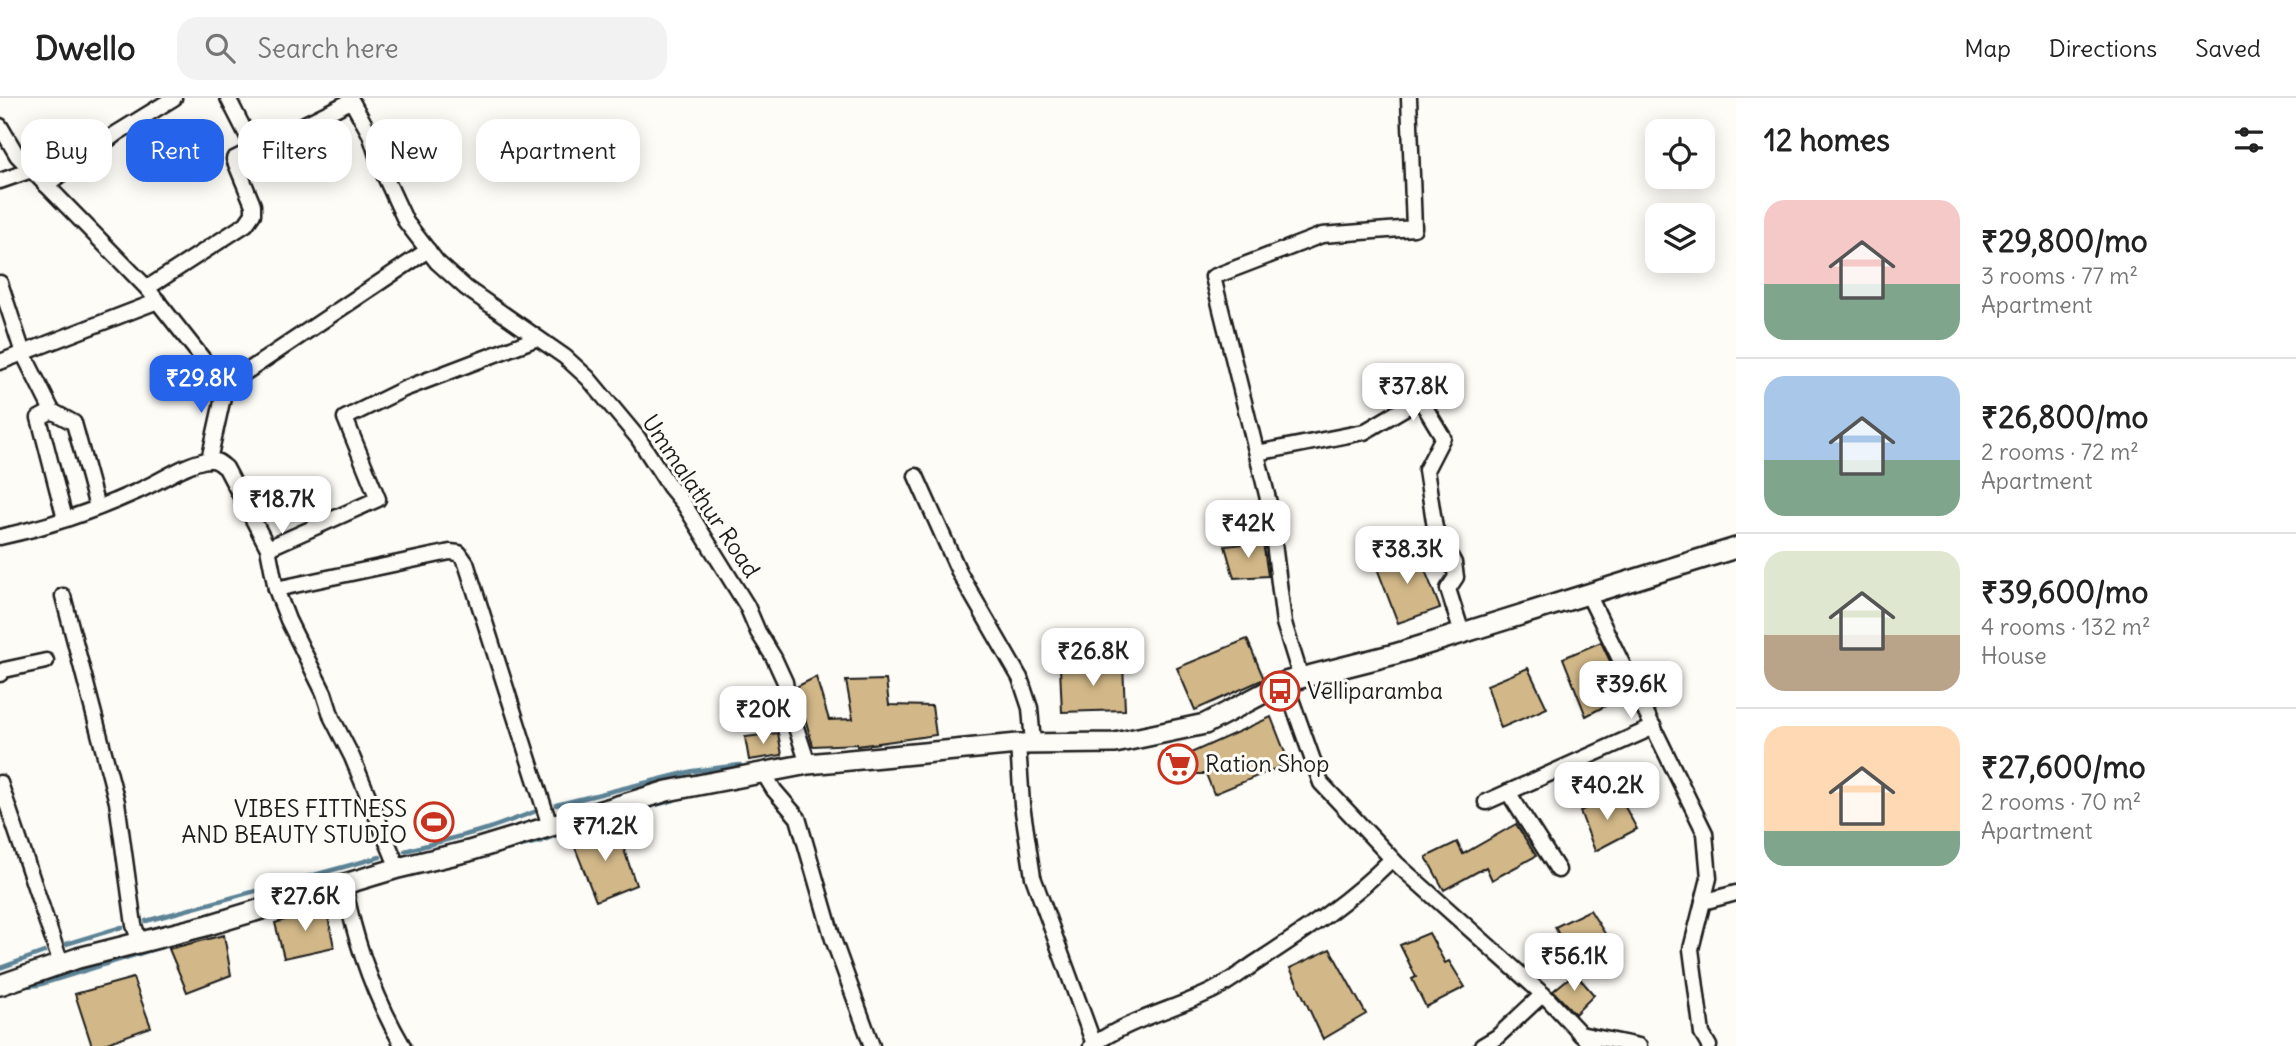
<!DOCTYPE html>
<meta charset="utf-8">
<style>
body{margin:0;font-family:Delius,sans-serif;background:#f2f2f2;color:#222;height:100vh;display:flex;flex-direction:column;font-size:26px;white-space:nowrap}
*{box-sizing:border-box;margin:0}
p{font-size:23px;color:#767676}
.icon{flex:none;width:38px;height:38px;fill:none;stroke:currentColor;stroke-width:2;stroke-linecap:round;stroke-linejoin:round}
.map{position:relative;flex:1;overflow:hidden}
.panel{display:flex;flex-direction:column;background:#fff;width:560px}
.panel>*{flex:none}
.guide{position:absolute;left:21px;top:21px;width:665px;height:63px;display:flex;gap:14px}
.fabs{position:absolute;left:1645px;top:21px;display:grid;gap:14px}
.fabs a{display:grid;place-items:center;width:70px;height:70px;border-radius:14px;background:#fff;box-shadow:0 4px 18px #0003;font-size:35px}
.price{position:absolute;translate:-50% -60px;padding:0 16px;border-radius:14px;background:#fff;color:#222;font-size:23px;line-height:46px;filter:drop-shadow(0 2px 4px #0008)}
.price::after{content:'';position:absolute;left:50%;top:42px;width:21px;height:16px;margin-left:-10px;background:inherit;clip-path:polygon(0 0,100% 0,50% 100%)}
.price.selected{background:#2563eb;color:#fff}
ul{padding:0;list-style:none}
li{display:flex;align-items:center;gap:21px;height:175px;padding:0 28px}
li+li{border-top:2px solid #e0e0e0}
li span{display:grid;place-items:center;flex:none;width:196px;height:140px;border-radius:21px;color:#555}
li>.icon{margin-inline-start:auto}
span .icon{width:84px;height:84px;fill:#fffc;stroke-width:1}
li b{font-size:30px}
h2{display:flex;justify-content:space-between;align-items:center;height:84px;padding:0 28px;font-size:30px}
.pill{padding:0 24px;border-radius:21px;background:#fff;box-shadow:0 4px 18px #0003;font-size:24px;line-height:63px}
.pill.selected{background:#2563eb;color:#fff}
header{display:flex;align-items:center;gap:42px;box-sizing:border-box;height:98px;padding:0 35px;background:#fff;border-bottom:2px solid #e0e0e0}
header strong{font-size:33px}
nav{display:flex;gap:38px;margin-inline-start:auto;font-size:24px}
.search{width:490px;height:63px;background:#f2f2f2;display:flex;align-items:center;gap:18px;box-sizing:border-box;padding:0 24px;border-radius:21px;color:#767676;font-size:26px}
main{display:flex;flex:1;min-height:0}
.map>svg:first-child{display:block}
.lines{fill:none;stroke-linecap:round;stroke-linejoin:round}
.stream{stroke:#5c8396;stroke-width:4.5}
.building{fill:#d2b888;stroke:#1c1c1c;stroke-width:2}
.minor-casing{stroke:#1c1c1c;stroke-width:19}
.secondary-casing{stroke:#1c1c1c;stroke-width:24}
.minor{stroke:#fdfcf7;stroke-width:14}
.secondary{stroke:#fdfcf7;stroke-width:19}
.labels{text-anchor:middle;stroke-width:6;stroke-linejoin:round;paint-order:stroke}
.street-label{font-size:23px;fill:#1c1c1c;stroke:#fdfcf7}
.poi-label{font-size:23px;fill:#1c1c1c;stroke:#fdfcf7;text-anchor:start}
</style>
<header>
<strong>Dwello</strong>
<div class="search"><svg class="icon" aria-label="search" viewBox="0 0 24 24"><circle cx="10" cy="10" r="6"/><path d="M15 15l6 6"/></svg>Search here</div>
<nav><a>Map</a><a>Directions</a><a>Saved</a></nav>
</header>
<main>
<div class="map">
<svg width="1736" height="948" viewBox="0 0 1736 948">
<rect width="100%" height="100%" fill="#fdfcf7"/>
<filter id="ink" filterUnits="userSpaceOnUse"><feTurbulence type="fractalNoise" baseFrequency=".0143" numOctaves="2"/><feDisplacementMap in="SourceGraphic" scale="14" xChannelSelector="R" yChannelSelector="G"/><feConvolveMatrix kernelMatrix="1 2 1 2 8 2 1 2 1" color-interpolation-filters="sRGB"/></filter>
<g filter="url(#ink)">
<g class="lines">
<g class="stream">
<path d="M556,707L693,673L740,667"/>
<path d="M648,709L674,702"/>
<path d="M504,752L542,743L566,733"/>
<path d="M405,753L487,731L534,714"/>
<path d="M146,823L380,759"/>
<path d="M66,846L122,829"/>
<path d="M0,870L44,854"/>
<path d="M25,888L38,887L164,848"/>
</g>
</g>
<g class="building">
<path d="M1263,444L1268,478L1234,480L1225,448Z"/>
<path d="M1417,452L1440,510L1398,525L1375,465Z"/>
<path d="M1247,541L1264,581L1195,612L1177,570Z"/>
<path d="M1601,544L1626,597L1586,618L1563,560Z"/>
<path d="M1123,566L1125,612L1062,614L1060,570Z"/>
<path d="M1528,570L1547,610L1501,630L1487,587Z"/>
<path d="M816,579L829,622L853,621L846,583L886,582L889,607L932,608L936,637L857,648V646L813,648L796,589Z"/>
<path d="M1271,619L1289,665L1214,696L1206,676H1163L1162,655H1191Z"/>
<path d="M778,635L782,657L749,662L745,639Z"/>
<path d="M1618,696L1637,731L1595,753L1580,713Z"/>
<path d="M1516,726L1536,758L1492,782L1486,769L1444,792L1426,759L1457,744L1463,756Z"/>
<path d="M616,728L636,787L596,803L572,742Z"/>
<path d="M326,809L334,849L284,860L275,825Z"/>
<path d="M1590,812L1609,842L1570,861L1555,829Z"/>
<path d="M1429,835L1445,865L1449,863L1465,889L1426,909L1412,881L1416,879L1400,847Z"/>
<path d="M224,837L231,877L187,894L169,851Z"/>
<path d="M1330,851L1366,916L1323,941L1290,870Z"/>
<path d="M1575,875L1594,897L1575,916L1553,893Z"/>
<path d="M133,880L151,929L99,948H92L75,896Z"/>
</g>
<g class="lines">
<g class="minor-casing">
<g id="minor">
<path d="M228,0L254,51"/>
<path d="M350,0L370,36L381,70L406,124L437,164L466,190L565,259L588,280L638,340L670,389L684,406L747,508L758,534L774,560L785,584L789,608L808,666"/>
<path d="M0,28L17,57L147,190L214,275L227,281L237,280L428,152"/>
<path d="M0,83L32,72"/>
<path d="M46,87L117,35L174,0"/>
<path d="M0,185L23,255L0,264"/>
<path d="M147,190L246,126L253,116V107L234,61L351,3"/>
<path d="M52,313L23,255L158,203"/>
<path d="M1257,355L1364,334L1420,301L1443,339L1426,372L1435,430L1454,465L1456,479L1448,491L1462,535"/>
<path d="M209,362L227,281"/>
<path d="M916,378L960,476L1020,580L1030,610L1033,645"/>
<path d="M65,421L39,320L52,313L74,325L97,409"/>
<path d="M0,439C47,429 94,413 138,393C160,384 184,366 207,362C216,361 220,365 226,370L268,450L276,491L288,522L324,595L332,620L352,659L398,770"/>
<path d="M268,450L378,401L345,320L404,291L535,241"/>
<path d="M276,491L450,454L459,455L466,465L550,728"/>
<path d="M1588,496L1705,735L1709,780L1691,851L1702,936L1709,948"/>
<path d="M63,498L117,704L134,827L140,845"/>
<path d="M0,576L4,572L46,563"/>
<path d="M1301,580L1284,525L1269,405L1213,179L1322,137L1414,130L1409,0"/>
<path d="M1285,584L1321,685L1397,766L1547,900L1592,948"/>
<path d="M1018,646L1022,707L1033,779L1094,946"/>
<path d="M763,674L774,692L798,720L833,841L872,948"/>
<path d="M0,685L61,866"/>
<path d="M1508,694L1558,772"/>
<path d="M1486,704L1654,629"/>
<path d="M344,786C355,844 373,897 403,948"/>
<path d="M1703,804L1736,795"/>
<path d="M1580,936L1639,948"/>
<path d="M1091,948C1128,922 1172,912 1212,893C1228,885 1242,874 1257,864C1305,833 1351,802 1392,761"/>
<path d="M1482,948L1497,939L1543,896"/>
</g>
</g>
<g class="secondary-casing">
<path id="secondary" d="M0,887L78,860L205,828L398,770L469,753L667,693L808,666L1018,646L1115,645L1205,626L1285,584L1395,556L1736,450"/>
</g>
<use href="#minor" class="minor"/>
<use href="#secondary" class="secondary"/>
</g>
</g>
<defs>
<g id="bus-ring" transform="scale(2.0125)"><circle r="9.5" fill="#fdfcf7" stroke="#c8321e" stroke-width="1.5"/><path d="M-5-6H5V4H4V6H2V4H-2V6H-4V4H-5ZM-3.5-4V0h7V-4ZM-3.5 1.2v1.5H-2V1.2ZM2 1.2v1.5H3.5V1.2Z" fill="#c8321e"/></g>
<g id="supermarket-ring" transform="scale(2.0125)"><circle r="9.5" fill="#fdfcf7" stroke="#c8321e" stroke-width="1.5"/><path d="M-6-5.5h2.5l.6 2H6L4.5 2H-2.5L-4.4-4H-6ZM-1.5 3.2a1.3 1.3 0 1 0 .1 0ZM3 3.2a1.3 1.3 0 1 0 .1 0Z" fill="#c8321e"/></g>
<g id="stadium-ring" transform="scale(2.0125)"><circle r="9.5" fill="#fdfcf7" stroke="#c8321e" stroke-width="1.5"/><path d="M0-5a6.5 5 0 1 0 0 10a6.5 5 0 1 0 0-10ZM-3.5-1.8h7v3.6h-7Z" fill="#c8321e"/></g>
</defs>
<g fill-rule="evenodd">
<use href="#bus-ring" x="1280" y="593"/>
<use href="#supermarket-ring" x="1178" y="666"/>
<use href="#stadium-ring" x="434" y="724"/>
</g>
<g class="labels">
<g class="street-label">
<text transform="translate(701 398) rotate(56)" y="8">Ummalathur Road</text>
</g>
<g class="poi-label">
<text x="1307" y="601">Velliparamba</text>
<text x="1205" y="674">Ration Shop</text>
<text x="407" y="719" text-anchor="end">VIBES FITTNESS<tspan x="407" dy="26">AND BEAUTY STUDIO</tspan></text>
</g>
</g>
</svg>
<div class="fabs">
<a><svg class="icon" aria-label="locate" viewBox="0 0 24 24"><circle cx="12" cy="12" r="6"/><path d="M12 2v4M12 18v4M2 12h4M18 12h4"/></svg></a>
<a><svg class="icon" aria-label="layers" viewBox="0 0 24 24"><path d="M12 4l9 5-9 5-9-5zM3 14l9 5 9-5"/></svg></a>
</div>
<b class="price selected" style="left:201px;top:317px">₹29.8K</b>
<b class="price" style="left:1413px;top:325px">₹37.8K</b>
<b class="price" style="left:282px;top:438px">₹18.7K</b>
<b class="price" style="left:1248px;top:462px">₹42K</b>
<b class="price" style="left:1407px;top:488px">₹38.3K</b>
<b class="price" style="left:1093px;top:590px">₹26.8K</b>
<b class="price" style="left:1631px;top:623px">₹39.6K</b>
<b class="price" style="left:763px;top:648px">₹20K</b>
<b class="price" style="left:1607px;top:724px">₹40.2K</b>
<b class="price" style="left:605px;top:765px">₹71.2K</b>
<b class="price" style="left:305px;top:835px">₹27.6K</b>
<b class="price" style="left:1574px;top:895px">₹56.1K</b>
<div class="guide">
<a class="pill">Buy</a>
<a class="pill selected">Rent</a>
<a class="pill">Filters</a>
<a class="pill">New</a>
<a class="pill">Apartment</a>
</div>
</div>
<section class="panel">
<h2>12 homes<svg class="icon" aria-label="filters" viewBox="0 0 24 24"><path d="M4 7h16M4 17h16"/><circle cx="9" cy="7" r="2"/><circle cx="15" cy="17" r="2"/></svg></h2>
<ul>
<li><span style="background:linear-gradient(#f6c9c9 60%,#7fa58c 0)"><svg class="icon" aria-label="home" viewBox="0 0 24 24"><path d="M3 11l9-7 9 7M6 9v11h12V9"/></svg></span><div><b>₹29,800/mo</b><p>3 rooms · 77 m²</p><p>Apartment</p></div></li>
<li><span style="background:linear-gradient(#a9c7e8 60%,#7fa58c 0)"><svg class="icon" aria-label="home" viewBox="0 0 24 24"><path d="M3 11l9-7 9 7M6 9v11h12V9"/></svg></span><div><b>₹26,800/mo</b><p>2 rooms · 72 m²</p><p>Apartment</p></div></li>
<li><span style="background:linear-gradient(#dfe7d0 60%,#b9a48a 0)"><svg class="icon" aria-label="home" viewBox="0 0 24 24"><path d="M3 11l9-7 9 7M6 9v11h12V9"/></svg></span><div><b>₹39,600/mo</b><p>4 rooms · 132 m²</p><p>House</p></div></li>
<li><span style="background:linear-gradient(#ffd9b3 75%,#7fa58c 0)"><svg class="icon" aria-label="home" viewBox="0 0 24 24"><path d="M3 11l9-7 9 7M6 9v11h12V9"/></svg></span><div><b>₹27,600/mo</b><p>2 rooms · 70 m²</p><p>Apartment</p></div></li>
</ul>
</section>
</main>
